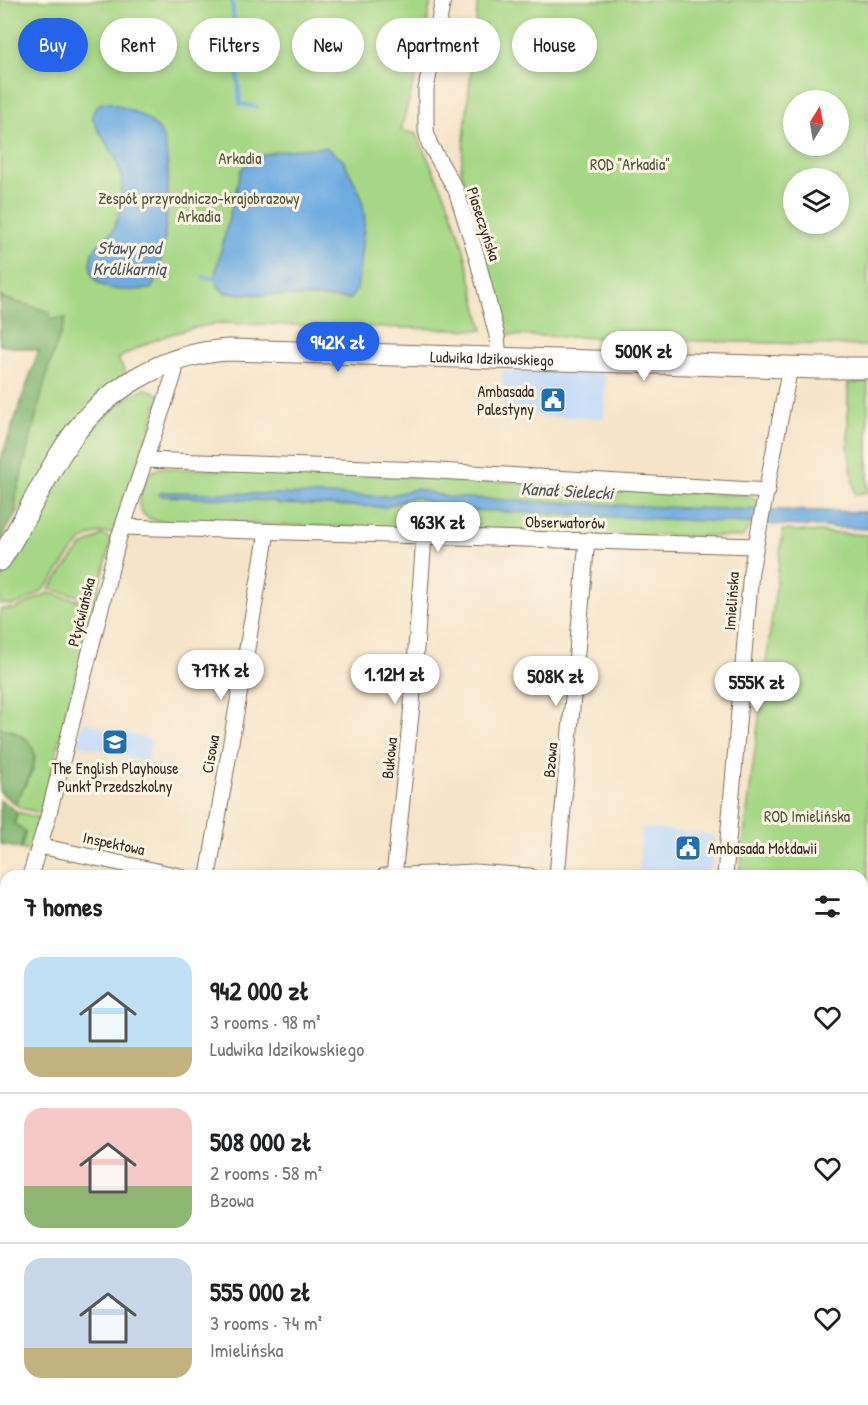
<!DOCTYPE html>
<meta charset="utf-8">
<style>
body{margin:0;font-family:"Patrick Hand",sans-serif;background:#f2f2f2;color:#202124;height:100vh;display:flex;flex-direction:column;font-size:22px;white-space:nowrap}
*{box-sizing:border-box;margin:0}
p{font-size:20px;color:#757577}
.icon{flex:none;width:33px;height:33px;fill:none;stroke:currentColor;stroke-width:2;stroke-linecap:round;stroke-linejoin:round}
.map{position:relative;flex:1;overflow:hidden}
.panel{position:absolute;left:0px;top:870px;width:868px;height:536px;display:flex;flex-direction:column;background:#fff;border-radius:18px 18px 0 0;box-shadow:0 3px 9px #0003}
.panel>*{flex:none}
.guide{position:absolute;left:18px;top:18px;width:832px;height:54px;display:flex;gap:12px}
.needle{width:39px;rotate:11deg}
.fabs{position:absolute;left:783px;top:90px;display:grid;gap:12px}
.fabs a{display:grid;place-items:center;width:66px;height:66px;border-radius:50%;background:#fff;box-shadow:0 3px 9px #0003;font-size:30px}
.price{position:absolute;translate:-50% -51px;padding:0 14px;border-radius:21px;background:#fff;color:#222;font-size:20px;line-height:39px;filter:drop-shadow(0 2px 3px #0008)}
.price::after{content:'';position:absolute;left:50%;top:36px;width:18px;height:14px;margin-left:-9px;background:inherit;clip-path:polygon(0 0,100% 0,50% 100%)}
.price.current{background:#2563eb;color:#fff}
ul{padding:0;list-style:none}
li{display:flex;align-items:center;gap:18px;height:150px;padding:0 24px}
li+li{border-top:2px solid #e0e0e0}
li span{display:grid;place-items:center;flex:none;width:168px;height:120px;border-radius:18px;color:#555}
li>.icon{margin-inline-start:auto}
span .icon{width:72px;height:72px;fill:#fffc;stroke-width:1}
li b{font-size:26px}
h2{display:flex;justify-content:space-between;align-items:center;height:72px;padding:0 24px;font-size:26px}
.tag{padding:0 21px;border-radius:27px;background:#fff;box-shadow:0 3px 9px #0003;font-size:21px;line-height:54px}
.tag.current{background:#2563eb;color:#fff}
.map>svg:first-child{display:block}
.built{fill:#c7ddf9}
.industrial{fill:#b5c6de}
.green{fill:#a6d786;stroke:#708052;stroke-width:1.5;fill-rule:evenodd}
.forest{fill:#84b873;stroke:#607148;stroke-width:1.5}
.water{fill:#6eabe0;stroke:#546a7f;stroke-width:1.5}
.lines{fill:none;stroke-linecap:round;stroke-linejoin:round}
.stream{stroke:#6eabe0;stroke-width:4}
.street-casing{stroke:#7c6b5a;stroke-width:17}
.secondary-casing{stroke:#7c6b5a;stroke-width:23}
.street{stroke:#fff;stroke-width:15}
.secondary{stroke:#fff;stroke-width:21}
.labels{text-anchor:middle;stroke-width:6;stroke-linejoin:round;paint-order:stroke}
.park-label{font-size:16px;fill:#565538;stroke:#fcf5e5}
.street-label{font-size:16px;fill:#3b2a1e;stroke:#fcf5e5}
.poi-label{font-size:16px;fill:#3b2a1e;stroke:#fcf5e5;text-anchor:end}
.water-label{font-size:18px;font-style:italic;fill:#4d5762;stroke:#fcf5e5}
</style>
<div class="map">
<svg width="868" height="1405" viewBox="0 0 868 1405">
<rect width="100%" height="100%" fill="#fcf5e5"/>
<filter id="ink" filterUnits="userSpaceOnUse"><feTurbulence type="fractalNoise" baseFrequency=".0167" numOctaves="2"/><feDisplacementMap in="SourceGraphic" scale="12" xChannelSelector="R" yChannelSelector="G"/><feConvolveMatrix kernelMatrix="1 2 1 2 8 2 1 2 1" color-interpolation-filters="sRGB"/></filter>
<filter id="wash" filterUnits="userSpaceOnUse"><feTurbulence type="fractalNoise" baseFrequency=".008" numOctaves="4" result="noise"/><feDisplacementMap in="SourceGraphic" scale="24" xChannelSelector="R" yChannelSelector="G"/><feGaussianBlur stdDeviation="1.35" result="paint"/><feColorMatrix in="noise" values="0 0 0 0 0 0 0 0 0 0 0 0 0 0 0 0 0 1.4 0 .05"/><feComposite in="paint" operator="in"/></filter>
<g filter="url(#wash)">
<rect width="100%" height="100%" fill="#f5e4c9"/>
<g class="built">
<path d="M503,371L605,374L604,418L502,415Z"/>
<path d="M83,722L152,740L147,762L78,744Z"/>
<path d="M642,828L715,835L713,865L700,875L639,871Z"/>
</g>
<path class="industrial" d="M863,913L868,914V953L863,952Z"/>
<g class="green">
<path d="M0,0H431L423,47L401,130L416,134L447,199L463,246L483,330L221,323C185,328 149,339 118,359L127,375L15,515L16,495L21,478L0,462L39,350L0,345Z"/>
<path d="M478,0H868V346L505,335L461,170ZM794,100H838V146H794ZM794,178H838V224H794Z"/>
<path d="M868,382V492L855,495L848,446V383Z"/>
<path d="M145,388L161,395L115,534C77,524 65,570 43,590C37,595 22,603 14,605C10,605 4,604 0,604V581C44,517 73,424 145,388Z"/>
<path d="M160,468L421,477L752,496C755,499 758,499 757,505C757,512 747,532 742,537L164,522C151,520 143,519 139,505C141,492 145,472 160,468Z"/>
<path d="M783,530L868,535V914L863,913L862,876H739Z"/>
<path d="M102,535L112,539L96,600L49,589L81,547Z"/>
<path d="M48,593L95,604L41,813L21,808L15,804L33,770L15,731L0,728V609H15Z"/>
<path d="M17,812L40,818L31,852L21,849L25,832L14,823Z"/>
<path d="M0,990L6,1000V1049L0,1046Z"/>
<rect x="0" y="1054" width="6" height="204"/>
<path d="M264,1400H342L377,1405H264Z"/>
<path d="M432,1400H560L562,1405H432Z"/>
<path d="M653,1400H750L754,1405H635Z"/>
</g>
<g class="forest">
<path d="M0,297L50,312V319L66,318L49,366L16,495L15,515L0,542V462L39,350L0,345Z"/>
<path d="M0,728C53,740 34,769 15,804L0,792Z"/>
<path d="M0,800L17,812L14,823L25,832L21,849L0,844Z"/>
<path d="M0,1046L6,1049V1085L0,1084Z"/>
<path d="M0,1165H6V1194L1,1195Z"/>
<path d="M863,1171L868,1172V1405H836L822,1402V1400H862Z"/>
</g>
<g class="water">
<path d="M107,102C124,107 154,118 162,135C174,159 167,267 151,289C132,290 96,295 91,270C90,264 90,257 93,252C97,242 110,238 114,228C121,214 122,193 121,178C119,154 99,138 92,116C95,107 98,103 107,102Z"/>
<path d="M326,147L343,160L361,195L363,206L365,219L357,289L350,299L225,293L217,285L215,274L241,170C259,147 300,150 326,147Z"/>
<path d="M416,489L447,497L685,508L866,512H868V529L449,509L438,507L420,498L413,497L386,507L279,504L273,501L162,496L159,494L162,492L387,496Z"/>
</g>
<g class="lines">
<g class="stream">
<path d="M232,0L240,104L257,107"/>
<path d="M159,269L165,270"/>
<path d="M204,277L216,279"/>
</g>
</g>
</g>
<g filter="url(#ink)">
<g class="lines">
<g class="street-casing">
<g id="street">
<path d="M443,0L426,89V130L429,143L456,190L476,254L497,336L499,358"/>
<path d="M145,460L422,470L768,491"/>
<path d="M123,527L755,546"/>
<path d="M40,846L180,876"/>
<path d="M30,876L48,817L119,537L173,378L175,370L173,361"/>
<path d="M208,876L267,532"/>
<path d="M384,876L474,872L530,876"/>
<path d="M394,876L412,705L424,536"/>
<path d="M557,876L587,540"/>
<path d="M725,876L751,571L790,367"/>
<path d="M862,960L868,961"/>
<path d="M222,1400V1405"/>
</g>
</g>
<g class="secondary-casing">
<g id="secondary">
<path id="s1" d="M0,560C24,523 42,481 67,444C102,390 164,354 228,350L817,368H868"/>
</g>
</g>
<use href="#street" class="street"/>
<use href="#secondary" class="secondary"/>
</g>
</g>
<defs>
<g id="civic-square" transform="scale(1.35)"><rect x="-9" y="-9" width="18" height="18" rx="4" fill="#1f6fb2" stroke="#fcf5e5"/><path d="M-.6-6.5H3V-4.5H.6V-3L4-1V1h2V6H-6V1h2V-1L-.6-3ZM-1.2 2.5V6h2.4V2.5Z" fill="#fff"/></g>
<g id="school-square" transform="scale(1.35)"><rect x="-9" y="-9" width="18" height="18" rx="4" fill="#1f6fb2" stroke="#fcf5e5"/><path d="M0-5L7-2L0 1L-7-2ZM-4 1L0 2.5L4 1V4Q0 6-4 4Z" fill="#fff"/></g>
</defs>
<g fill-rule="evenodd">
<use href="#civic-square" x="553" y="400"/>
<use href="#school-square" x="115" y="742"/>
<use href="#civic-square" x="688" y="848"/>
</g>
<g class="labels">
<g class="park-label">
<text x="240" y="164">Arkadia</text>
<text x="630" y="170">ROD "Arkadia"</text>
<text x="199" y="204">Zespół przyrodniczo-krajobrazowy<tspan x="199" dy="18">Arkadia</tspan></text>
<text x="807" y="822">ROD Imielińska</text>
</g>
<g class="street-label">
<text transform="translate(484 224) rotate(72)" y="6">Piaseczyńska</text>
<text dy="6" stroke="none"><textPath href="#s1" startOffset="591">Ludwika Idzikowskiego</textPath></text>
<text transform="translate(565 522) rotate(1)" y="6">Obserwatorów</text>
<text transform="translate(731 601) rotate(-86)" y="6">Imielińska</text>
<text transform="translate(81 612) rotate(-76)" y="6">Płyćwiańska</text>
<text transform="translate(210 754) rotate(-80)" y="6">Cisowa</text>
<text transform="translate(389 758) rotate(-84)" y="6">Bukowa</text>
<text transform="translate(550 760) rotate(-85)" y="6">Bzowa</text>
<text transform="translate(114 843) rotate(12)" y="6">Inspektowa</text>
</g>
<g class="poi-label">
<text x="534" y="397">Ambasada<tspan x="534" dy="18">Palestyny</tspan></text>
<text x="115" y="774" text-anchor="middle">The English Playhouse<tspan x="115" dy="18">Punkt Przedszkolny</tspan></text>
<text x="708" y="854" text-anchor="start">Ambasada Mołdawii</text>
</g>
<g class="water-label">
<text x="129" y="254">Stawy pod<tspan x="129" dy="21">Królikarnią</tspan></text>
<text transform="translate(567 491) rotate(3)" y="6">Kanał Sielecki</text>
</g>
</g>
</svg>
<div class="fabs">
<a><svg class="needle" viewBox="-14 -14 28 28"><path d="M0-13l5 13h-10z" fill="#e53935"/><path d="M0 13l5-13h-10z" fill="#757577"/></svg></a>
<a><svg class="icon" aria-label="layers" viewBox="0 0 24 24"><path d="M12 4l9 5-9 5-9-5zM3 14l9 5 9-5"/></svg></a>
</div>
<b class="price current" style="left:338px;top:373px">942K zł</b>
<b class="price" style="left:644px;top:382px">500K zł</b>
<b class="price" style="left:438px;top:553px">963K zł</b>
<b class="price" style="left:221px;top:701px">717K zł</b>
<b class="price" style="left:395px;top:705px">1.12M zł</b>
<b class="price" style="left:556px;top:707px">508K zł</b>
<b class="price" style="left:757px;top:713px">555K zł</b>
<div class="guide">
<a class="tag current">Buy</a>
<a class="tag">Rent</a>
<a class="tag">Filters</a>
<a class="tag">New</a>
<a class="tag">Apartment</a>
<a class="tag">House</a>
</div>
<section class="panel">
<h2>7 homes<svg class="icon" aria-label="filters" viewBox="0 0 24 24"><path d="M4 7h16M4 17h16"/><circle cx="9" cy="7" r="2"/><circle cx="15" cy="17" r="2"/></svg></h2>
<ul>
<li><span style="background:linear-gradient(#bfe0f5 75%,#c2b280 0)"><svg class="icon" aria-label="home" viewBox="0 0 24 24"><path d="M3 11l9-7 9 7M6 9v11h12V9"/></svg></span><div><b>942 000 zł</b><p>3 rooms · 98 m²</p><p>Ludwika Idzikowskiego</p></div><svg class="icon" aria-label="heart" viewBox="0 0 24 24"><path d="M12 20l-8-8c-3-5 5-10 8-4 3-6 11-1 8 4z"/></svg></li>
<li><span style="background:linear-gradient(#f6c9c9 65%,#8fb573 0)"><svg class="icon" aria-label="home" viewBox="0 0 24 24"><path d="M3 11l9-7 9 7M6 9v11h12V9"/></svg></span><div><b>508 000 zł</b><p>2 rooms · 58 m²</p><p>Bzowa</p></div><svg class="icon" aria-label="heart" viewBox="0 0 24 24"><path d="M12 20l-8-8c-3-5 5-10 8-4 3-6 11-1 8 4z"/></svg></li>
<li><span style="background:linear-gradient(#c9d6e8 75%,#c2b280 0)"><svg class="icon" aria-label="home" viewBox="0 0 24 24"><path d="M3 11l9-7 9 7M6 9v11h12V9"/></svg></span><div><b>555 000 zł</b><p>3 rooms · 74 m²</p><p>Imielińska</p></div><svg class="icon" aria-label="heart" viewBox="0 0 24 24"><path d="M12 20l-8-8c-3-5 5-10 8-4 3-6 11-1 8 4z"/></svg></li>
</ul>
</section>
</div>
